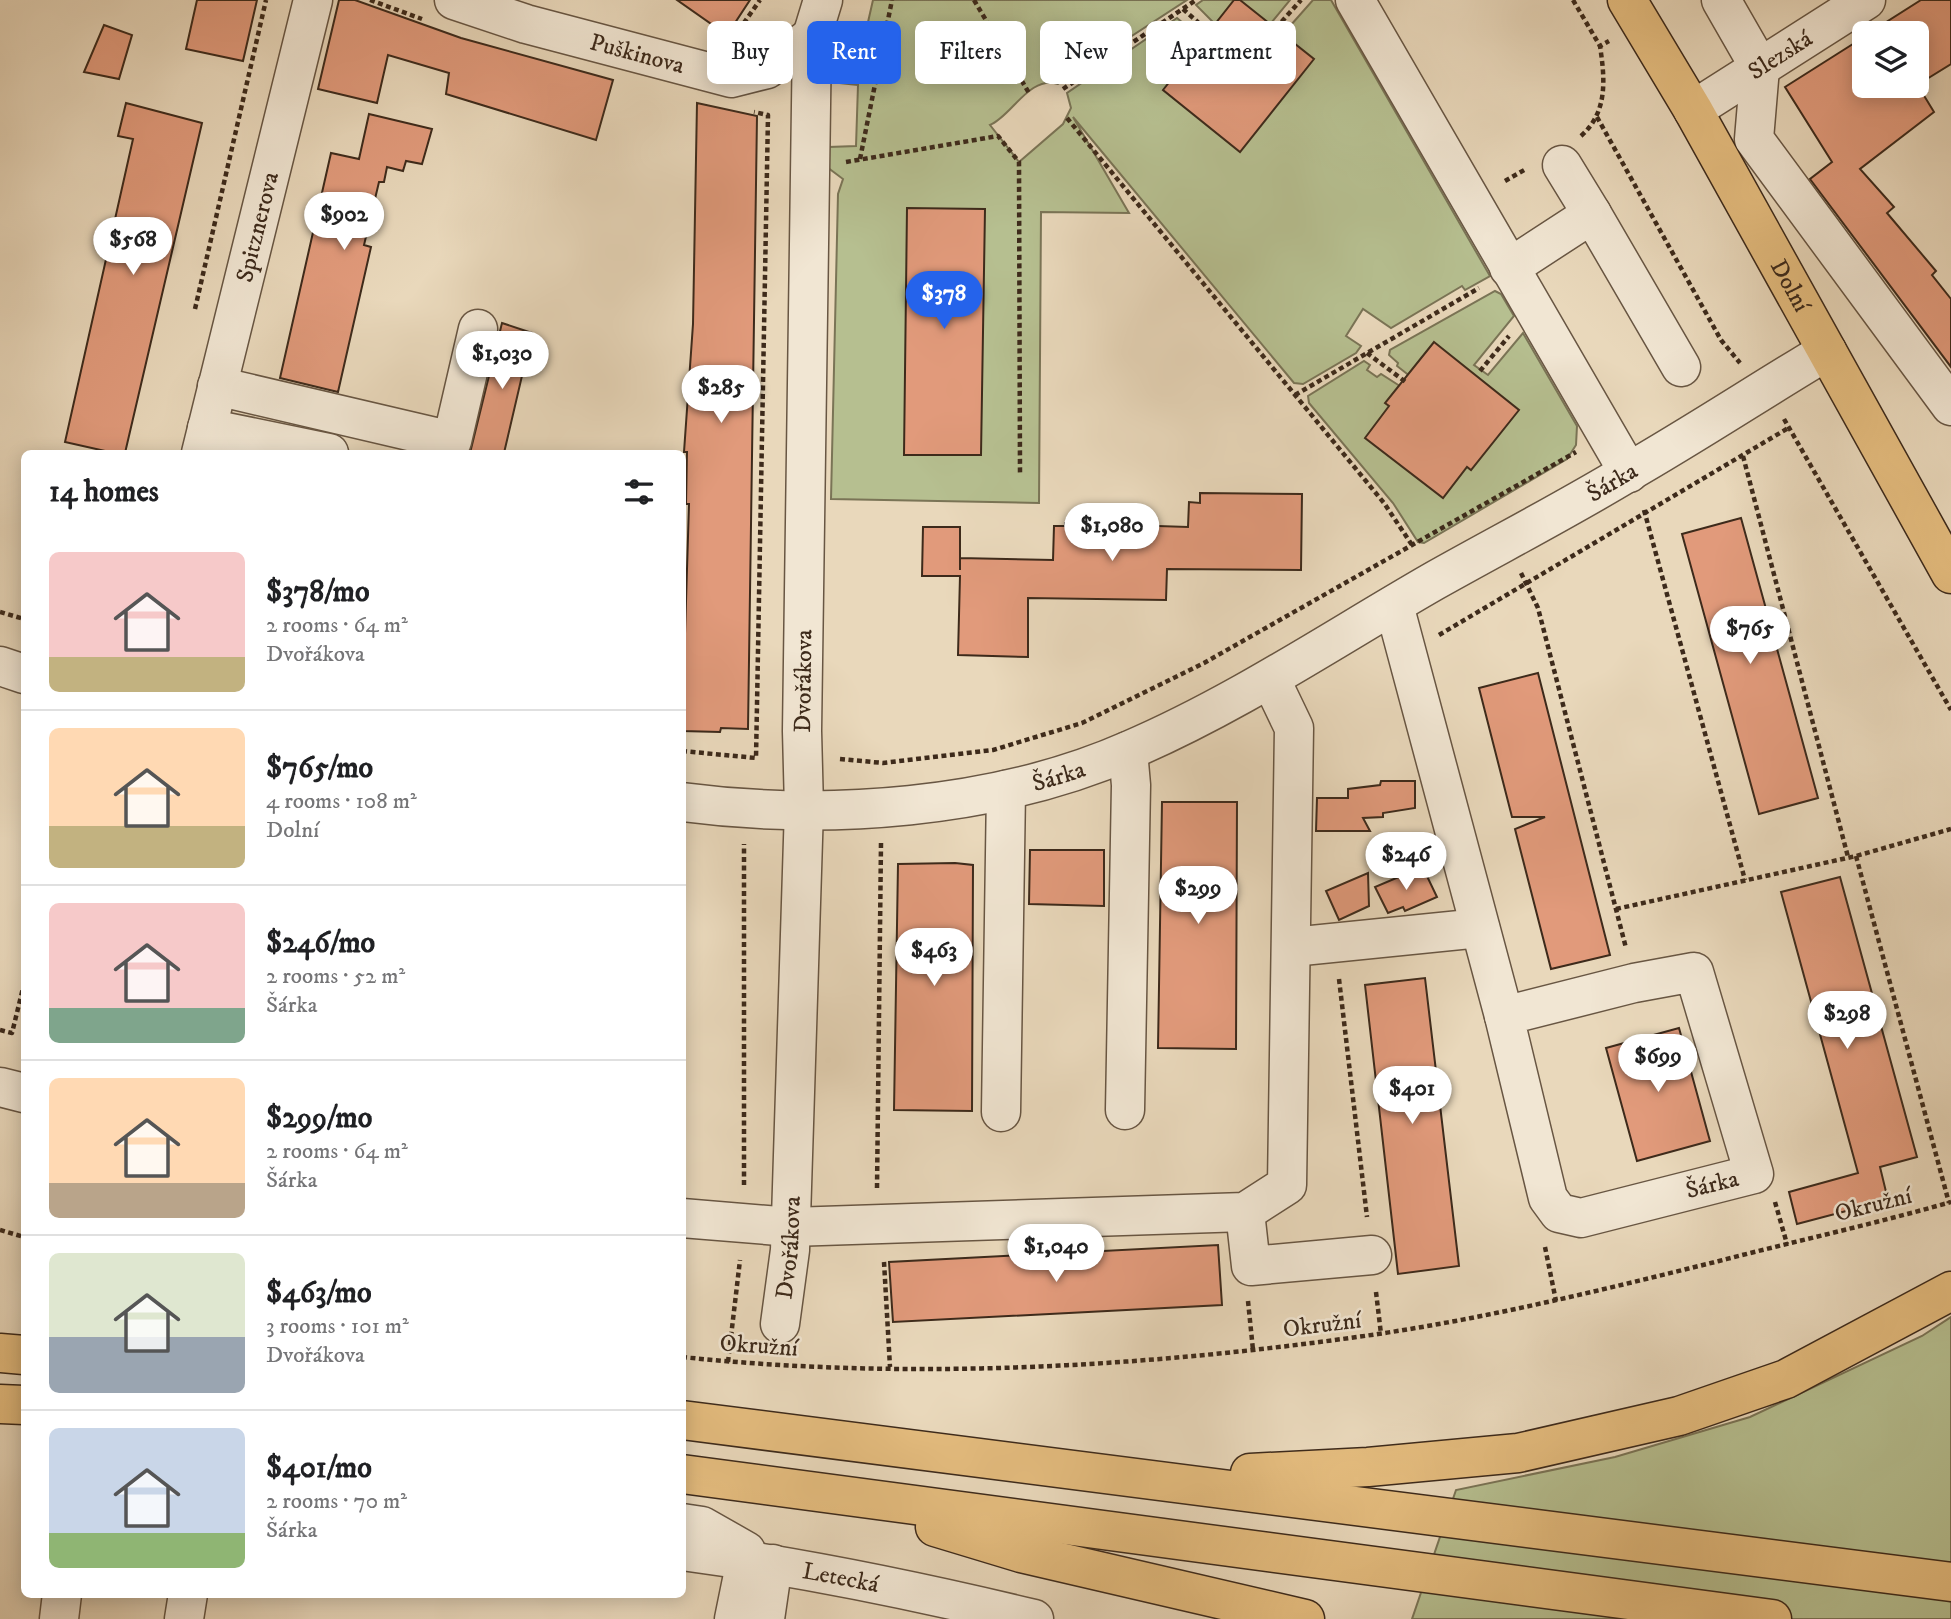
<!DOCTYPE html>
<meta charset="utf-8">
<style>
body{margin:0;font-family:"IM FELL DW Pica",serif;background:#f2f2f2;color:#202124;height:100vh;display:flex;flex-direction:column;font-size:26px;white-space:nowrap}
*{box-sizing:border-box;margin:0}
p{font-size:23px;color:#757577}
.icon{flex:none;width:38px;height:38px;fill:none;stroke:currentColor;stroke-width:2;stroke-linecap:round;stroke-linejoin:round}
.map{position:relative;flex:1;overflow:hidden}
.details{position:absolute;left:21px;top:450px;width:665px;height:1148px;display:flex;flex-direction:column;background:#fff;border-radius:10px;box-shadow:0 4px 18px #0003}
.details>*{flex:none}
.banner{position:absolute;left:707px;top:21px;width:665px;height:63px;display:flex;gap:14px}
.controls{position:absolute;left:1852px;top:21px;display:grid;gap:14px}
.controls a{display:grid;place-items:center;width:77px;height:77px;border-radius:10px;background:#fff;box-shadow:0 4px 18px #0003;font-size:35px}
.price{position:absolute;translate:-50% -60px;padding:0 16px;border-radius:24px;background:#fff;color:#222;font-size:23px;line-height:46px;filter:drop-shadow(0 2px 4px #0008)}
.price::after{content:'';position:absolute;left:50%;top:42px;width:21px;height:16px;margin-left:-10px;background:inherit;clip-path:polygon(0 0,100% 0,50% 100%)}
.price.on{background:#2563eb;color:#fff}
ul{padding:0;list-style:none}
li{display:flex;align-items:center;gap:21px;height:175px;padding:0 28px}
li+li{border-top:2px solid #e0e0e0}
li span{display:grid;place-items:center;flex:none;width:196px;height:140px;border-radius:10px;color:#555}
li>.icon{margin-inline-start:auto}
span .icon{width:84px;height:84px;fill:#fffc;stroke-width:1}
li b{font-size:30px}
h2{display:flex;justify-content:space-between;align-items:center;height:84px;padding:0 28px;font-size:30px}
.pill{padding:0 24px;border-radius:10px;background:#fff;box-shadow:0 4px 18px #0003;font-size:24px;line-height:63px}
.pill.on{background:#2563eb;color:#fff}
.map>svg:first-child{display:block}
.green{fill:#b6bf90;stroke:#7a7456;stroke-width:2}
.building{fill:#e19a7b;stroke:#3d2a1b;stroke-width:2}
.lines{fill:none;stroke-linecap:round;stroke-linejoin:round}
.minor-casing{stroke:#685643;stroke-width:41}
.major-casing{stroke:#3d2a1b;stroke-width:41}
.highway-casing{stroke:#3d2a1b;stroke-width:41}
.path{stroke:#3d2a1b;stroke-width:4.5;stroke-dasharray:5 3.5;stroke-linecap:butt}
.minor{stroke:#f1e6d3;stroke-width:38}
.major{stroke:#e4bc7e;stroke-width:38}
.highway{stroke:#e4bc7e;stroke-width:38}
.labels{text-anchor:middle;stroke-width:5;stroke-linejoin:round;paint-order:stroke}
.street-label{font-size:24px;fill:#3d2a1b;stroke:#f1e6d3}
</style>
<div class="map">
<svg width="1951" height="1619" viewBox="0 0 1951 1619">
<rect width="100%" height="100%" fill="#e9d8bb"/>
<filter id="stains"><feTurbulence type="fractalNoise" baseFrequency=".00286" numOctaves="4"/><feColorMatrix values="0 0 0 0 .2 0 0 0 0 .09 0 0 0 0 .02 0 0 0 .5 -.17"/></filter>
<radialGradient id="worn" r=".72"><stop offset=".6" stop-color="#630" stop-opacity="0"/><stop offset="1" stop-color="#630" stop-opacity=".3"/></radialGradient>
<g class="green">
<path d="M873,0H1187L1058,84C1029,75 1012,116 990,125L1019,162L1063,124L1071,108L1067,93L1177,18L1203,40L1215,24L1196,5L1203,0H1290L1271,23L1283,34L1313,0H1331L1490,276L1465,290L1462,286L1391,328L1363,309L1346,336L1361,346L1356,353L1303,384L1294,383L1073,117L1129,213L1041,212L1039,503L831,499L838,194L843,179L827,167L829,147L856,146L858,85L831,82L835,47L861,53Z"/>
<path d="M1495,291L1501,294L1514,316L1474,365L1488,375L1523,333L1577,426L1576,445L1567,459L1424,543L1418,542L1393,503L1309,403L1308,396L1364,361L1370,365L1367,370L1377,377L1381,374L1403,388L1411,377L1397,366L1398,363L1389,355L1390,350Z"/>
<path d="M1951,1317V1619H1412L1456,1490L1615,1457L1750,1417L1922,1336Z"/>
</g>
<g class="building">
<path d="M197,0H257L243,61L186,49Z"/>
<path d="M339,0H355L461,38L613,80L596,140L446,94L449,73L388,55L377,103L318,89Z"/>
<path d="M677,0H750L727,35Z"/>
<path d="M1234,0H1240L1314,59L1240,152L1163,90Z"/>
<path d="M1921,0H1951V64L1922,82L1927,92L1923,94L1934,112L1860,169L1894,207L1887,213L1936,271L1932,275L1951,299V367L1810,179L1832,162L1785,87L1864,37V86H1916V33H1869Z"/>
<path d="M104,25L132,35L119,79L84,72Z"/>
<path d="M126,103L202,123L125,453H114L65,442L133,139L118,136Z"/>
<path d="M697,103L757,116L748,729L721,728L720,732L682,731L689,504H686L687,452H684L693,324Z"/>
<path d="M369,114L432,129L422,164L406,161L403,171L387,167L384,182H379L364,245L371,247L338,392L280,378L331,153L359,159Z"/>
<path d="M907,208L985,209L981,455H904Z"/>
<path d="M502,323L532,333L504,453H470Z"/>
<path d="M1434,342L1519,410L1471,470L1467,467L1443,498L1365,438L1389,406L1385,403Z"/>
<path d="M1200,493L1302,494L1301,570L1167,569L1166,600L1028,598V657L958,655L960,576H922L923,527H960V570V558L1053,560L1054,526H1065V523L1188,527L1189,502L1200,503Z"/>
<path d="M1741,518L1818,798L1759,814L1682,534Z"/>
<path d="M1538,673L1610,955L1551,969L1515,829L1545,817H1512L1479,688Z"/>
<path d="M1381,781H1415V808L1383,813V817L1363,818L1370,831H1316L1317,798H1348V789L1380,785Z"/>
<path d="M1162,802H1237L1236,1049L1158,1048Z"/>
<path d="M1030,850H1104V906L1029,904Z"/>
<path d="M955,863L973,865L972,1111L894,1110L898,864Z"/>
<path d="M1425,872L1437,897L1405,911L1403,907L1388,913L1375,887L1408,873L1411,878Z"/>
<path d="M1368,873L1369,906L1339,920L1326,891Z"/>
<path d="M1840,877L1917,1157L1880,1167L1888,1200L1797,1224L1789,1192L1858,1173L1781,892Z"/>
<path d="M1425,978L1459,1266L1398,1274L1365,985Z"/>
<path d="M1679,1028L1710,1141L1637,1161L1606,1048Z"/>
<path d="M1218,1245L1222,1305L893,1322L889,1262Z"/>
</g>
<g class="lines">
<g class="minor-casing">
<g id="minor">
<path id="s1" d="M454,0L526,24L731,78L767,69L812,36"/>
<path d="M1355,0L1629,473"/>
<path d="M1721,0L1760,68L1754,139L1951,406"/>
<path id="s2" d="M1693,110L1866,0"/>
<path d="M1562,165L1592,214"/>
<path d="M1509,268L1592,214L1681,367"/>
<path d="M217,386L452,441L478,329"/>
<path d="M207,428L329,453"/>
<path id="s3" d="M201,453L313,0"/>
<path d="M1394,605L1504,1016"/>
<path d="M0,666L24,674"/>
<path id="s4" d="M682,802C826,821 996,809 1130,750C1237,704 1333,639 1434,581C1498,545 1564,511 1627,473C1695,434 1760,391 1827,351"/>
<path d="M1292,947L1480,928"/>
<path d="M1694,972L1754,1174L1581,1218L1559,1213L1548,1198L1504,1016L1634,983Z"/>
<path d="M0,1087L24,1093"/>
<path d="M1125,1110L1131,785L1128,751"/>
<path d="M1001,1112L1006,790"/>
<path d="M1245,1212L1251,1266L1372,1255"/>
<path d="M682,1218L791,1227L1245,1212L1287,1185L1294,728L1271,680"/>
<path id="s5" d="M780,1324L790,1250L804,808L802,731L812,36L823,0"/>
<path d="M682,1523L702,1526L746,1551"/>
<path id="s6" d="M682,1551C801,1567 918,1591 1034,1619"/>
<path d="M59,1619L62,1594"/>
<path d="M184,1619L188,1594"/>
<path d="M734,1619L746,1560"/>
<path d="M765,1619L773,1564"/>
</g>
</g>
<g class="major-casing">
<g id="major">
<path id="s7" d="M1627,0L1693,110L1951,574"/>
</g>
</g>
<g class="highway-casing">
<g id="highway">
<path d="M0,1353L24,1355"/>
<path d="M0,1404L24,1405"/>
<path d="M682,1420L1951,1582"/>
<path d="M1250,1473L1368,1467L1518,1453L1679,1416L1786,1379L1951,1291"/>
<path d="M682,1474L1772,1619"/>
<path d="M935,1527L1021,1553L1305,1619"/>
</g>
</g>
<g class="path">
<path d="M370,0L422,19"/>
<path d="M974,0L1029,93"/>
<path d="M1573,0L1600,46L1609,41"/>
<path d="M1183,9L1209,32"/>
<path d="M1276,28L1301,0"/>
<path d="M734,37L760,0"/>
<path d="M1063,89L1196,0"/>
<path d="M1597,117L1721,340L1740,363"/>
<path d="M1067,118L1384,503L1412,545"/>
<path d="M1581,136C1608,112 1605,79 1600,46"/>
<path d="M860,159L892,0"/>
<path d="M846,162L998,136L1019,162L1020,475"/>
<path d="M1505,181L1526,169"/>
<path d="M195,309L266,0"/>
<path d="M1367,353L1407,383"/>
<path d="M1480,371L1509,336"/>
<path d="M1295,395L1479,288"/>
<path d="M1784,419L1951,710"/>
<path d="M1743,456L1848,857"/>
<path d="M1644,510L1745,880"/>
<path d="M1521,573L1538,608L1626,948"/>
<path d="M0,612L24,619"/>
<path d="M1439,635L1790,427"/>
<path d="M682,751L756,758L768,115L754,112"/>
<path d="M840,759L883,763L993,750L1082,723L1204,663L1576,452"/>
<path d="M1856,856L1949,1203"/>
<path d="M1616,909L1856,856L1951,829"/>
<path d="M1339,979L1367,1217"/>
<path d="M0,1030L12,1033L24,984"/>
<path d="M744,1185V844"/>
<path d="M877,1188L881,843"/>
<path d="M1775,1202L1787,1244"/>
<path d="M0,1230L24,1237"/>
<path d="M1545,1247L1556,1301"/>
<path d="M884,1262L890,1367"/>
<path d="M1376,1292L1381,1334"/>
<path d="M1248,1301L1253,1350"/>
<path d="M682,1357C912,1381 1150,1367 1378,1334C1493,1317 1606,1289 1719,1261C1796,1241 1874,1224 1951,1202"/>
<path d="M728,1362L740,1260"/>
</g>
<use href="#minor" class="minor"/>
<use href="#major" class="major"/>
<use href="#highway" class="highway"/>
</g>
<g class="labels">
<g class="street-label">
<text dy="8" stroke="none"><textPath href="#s1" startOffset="191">Puškinova</textPath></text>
<text dy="8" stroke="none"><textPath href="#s2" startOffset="103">Slezská</textPath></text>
<text dy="8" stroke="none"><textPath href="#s3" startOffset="233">Spitznerova</textPath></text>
<text dy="8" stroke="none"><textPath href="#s7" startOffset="329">Dolní</textPath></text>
<text dy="8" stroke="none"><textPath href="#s4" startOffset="1008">Šárka</textPath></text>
<text dy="8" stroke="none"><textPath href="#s5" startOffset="644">Dvořákova</textPath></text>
<text dy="8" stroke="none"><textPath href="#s4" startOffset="380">Šárka</textPath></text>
<text transform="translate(1712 1184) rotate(-14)" y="8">Šárka</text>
<text transform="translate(1873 1204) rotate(-14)" y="8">Okružní</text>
<text dy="8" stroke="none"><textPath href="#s5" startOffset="77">Dvořákova</textPath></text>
<text transform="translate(1322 1324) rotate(-7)" y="8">Okružní</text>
<text transform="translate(759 1345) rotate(4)" y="8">Okružní</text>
<text dy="8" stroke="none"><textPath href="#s6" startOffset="161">Letecká</textPath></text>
</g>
</g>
<rect width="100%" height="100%" filter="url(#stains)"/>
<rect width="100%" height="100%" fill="url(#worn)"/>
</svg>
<div class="controls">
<a><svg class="icon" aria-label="layers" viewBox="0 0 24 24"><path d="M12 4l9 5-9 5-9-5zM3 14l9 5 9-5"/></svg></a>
</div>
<b class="price" style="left:344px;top:252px">$902</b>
<b class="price" style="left:133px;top:277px">$568</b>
<b class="price on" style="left:944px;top:331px">$378</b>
<b class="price" style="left:502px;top:391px">$1,030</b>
<b class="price" style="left:721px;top:425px">$285</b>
<b class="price" style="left:1112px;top:563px">$1,080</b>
<b class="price" style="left:1750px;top:666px">$765</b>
<b class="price" style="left:1406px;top:892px">$246</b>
<b class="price" style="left:1198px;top:926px">$299</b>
<b class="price" style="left:934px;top:988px">$463</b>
<b class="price" style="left:1847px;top:1051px">$298</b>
<b class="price" style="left:1658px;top:1094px">$699</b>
<b class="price" style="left:1412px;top:1126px">$401</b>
<b class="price" style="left:1056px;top:1284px">$1,040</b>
<div class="banner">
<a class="pill">Buy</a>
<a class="pill on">Rent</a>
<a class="pill">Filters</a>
<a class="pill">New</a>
<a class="pill">Apartment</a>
</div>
<section class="details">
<h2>14 homes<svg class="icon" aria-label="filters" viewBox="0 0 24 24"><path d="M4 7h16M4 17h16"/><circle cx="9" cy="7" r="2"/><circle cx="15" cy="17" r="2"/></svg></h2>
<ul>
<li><span style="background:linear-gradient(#f6c9c9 75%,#c2b280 0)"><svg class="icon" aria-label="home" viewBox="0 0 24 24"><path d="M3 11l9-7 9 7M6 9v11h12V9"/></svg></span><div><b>$378/mo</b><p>2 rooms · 64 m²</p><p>Dvořákova</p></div></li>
<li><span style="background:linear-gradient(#ffd9b3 70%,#c2b280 0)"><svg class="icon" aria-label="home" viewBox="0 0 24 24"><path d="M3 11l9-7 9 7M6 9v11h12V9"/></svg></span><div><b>$765/mo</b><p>4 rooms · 108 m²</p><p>Dolní</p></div></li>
<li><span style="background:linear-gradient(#f6c9c9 75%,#7fa58c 0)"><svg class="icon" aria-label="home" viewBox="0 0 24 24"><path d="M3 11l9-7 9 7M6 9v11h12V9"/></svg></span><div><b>$246/mo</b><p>2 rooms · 52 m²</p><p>Šárka</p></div></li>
<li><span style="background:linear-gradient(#ffd9b3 75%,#b9a48a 0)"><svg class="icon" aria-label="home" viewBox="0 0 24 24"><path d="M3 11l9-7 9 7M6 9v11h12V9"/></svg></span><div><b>$299/mo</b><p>2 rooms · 64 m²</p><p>Šárka</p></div></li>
<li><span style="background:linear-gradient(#dfe7d0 60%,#9aa5b1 0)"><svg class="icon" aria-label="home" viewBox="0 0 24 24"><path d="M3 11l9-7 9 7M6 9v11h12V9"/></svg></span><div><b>$463/mo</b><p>3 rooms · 101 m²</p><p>Dvořákova</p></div></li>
<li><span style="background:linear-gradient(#c9d6e8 75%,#8fb573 0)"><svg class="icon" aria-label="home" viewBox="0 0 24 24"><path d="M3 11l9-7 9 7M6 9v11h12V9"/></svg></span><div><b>$401/mo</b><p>2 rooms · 70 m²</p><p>Šárka</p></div></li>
</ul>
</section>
</div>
